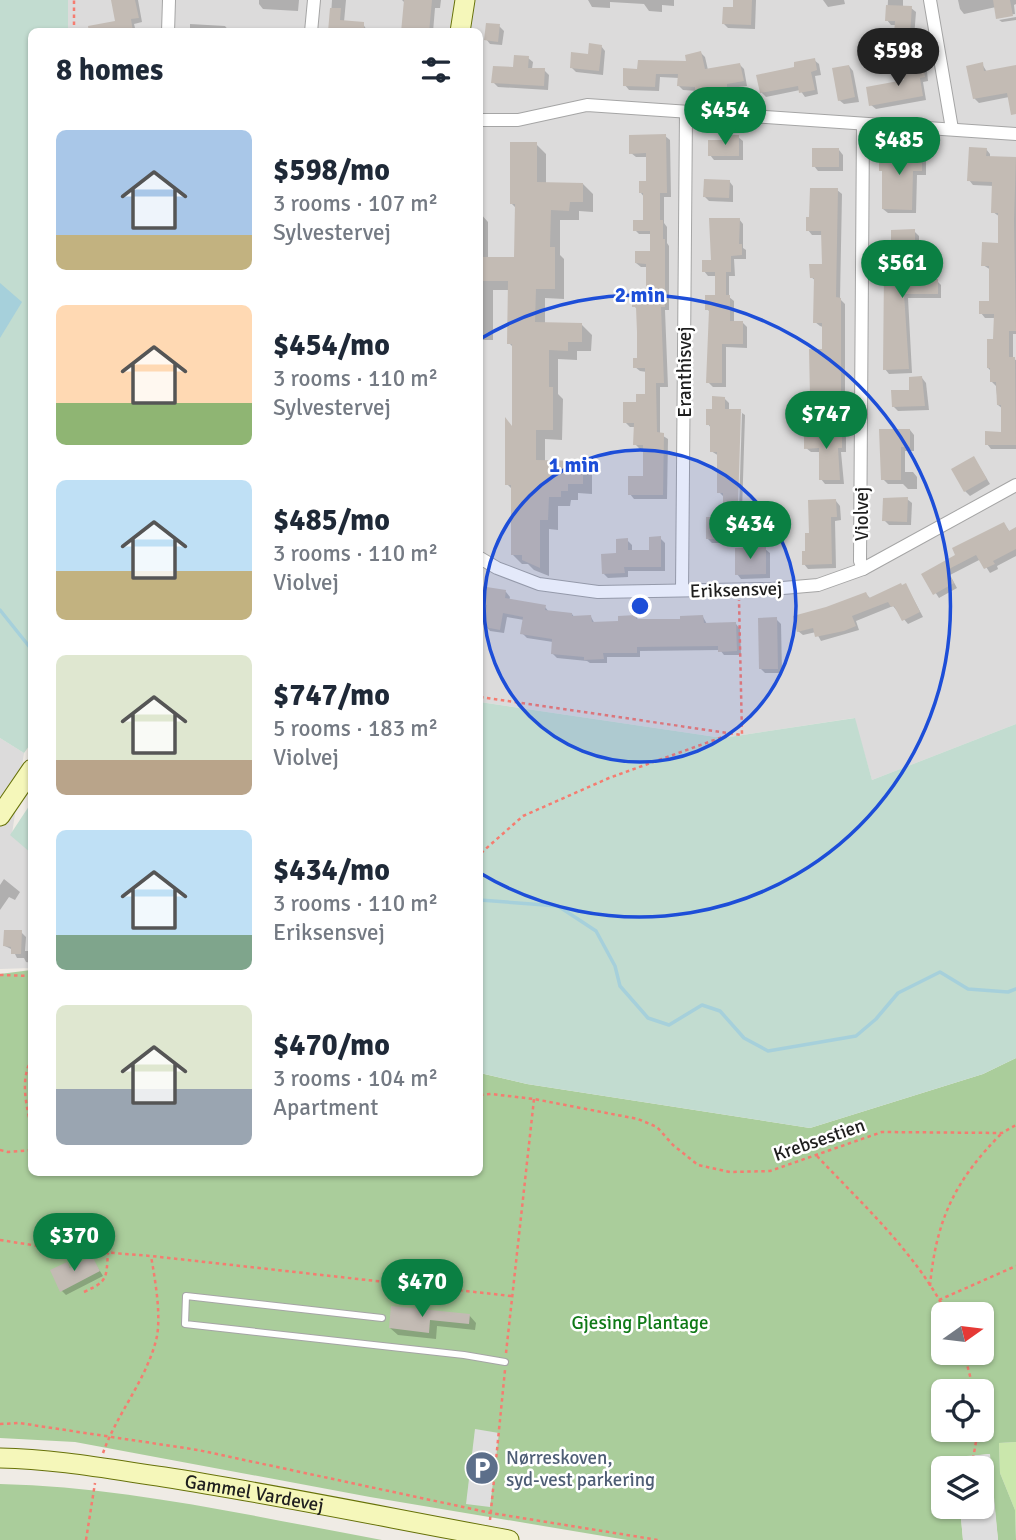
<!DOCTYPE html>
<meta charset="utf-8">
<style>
body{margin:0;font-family:Signika,sans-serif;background:#f2f2f3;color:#1f2937;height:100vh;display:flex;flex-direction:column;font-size:26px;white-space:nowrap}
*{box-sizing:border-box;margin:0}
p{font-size:23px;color:#747a83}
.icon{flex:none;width:38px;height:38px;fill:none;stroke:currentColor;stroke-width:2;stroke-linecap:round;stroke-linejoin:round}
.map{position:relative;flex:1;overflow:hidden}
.drawer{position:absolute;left:28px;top:28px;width:455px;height:1148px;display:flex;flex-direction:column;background:#fff;border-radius:10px;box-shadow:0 2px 5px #0004}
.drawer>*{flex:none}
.needle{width:46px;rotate:76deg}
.buttons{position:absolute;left:931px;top:1302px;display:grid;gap:14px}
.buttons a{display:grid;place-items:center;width:63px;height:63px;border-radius:10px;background:#fff;box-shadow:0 2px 5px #0004;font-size:35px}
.price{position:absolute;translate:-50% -60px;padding:0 16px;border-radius:24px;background:#0b8043;color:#fff;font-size:23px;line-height:46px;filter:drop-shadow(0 2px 4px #0008)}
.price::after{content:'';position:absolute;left:50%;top:42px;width:21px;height:16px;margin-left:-10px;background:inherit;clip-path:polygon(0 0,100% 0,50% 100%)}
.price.current{background:#222;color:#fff}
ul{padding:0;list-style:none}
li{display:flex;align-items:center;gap:21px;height:175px;padding:0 28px}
li span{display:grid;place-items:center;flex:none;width:196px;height:140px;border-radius:10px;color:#555}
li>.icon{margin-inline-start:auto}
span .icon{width:84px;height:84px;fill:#fffc;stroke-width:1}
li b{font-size:30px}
h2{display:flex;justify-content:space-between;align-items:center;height:84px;padding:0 28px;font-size:30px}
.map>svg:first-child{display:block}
.residential{fill:#dcdbdb}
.grass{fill:#cae7ac}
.forest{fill:#aacd9b;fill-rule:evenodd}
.wetland{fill:#c2dcd0}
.parking{fill:#dedede}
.water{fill:#a6d0db}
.shadow{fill:#0003}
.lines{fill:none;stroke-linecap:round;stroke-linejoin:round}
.stream{stroke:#a6d0db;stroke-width:3.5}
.building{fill:#c3bbb4}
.lane-casing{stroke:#a5a5a5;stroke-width:8}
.street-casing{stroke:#a5a5a5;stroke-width:14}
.secondary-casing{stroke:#677209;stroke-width:21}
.path{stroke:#f57c70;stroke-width:2.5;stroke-dasharray:3.5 3.5;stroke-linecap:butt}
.lane{stroke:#fff;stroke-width:6}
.street{stroke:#fff;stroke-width:12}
.secondary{stroke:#f5f7ba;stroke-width:19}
.ring{fill:none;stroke:#1d4ed8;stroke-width:3.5}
.labels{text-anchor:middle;stroke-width:5;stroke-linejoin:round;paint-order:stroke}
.street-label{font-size:19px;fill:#1e1e1e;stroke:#fff}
.park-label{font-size:19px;fill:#0f7917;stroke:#fff}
.service-label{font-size:19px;fill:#4e5e75;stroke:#fff;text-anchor:start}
.centre{fill:#1d4ed8;stroke:#fff;stroke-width:3.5}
.ring-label{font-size:21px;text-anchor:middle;font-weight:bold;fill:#1d4ed8;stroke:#fff;stroke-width:5;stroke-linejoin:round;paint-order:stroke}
</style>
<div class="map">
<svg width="1016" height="1540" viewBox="0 0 1016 1540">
<rect width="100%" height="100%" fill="#efebe5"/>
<g class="residential">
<path d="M68,0H1016V724L872,780L854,718L723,738L480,702V32L68,31Z"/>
<path d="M0,738L24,753L12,834L31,851V968L0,969Z"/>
</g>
<path class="grass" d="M1016,1442V1538L1015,1510L1000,1473L999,1443Z"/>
<g class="forest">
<path d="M31,970L32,1172H480V1073L527,1084L810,1128L983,1074L1016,1058V1442L999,1443L1000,1473L1015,1510L1016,1540H998L989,1454L955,1458L956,1468H943V1507H960L963,1540H627L370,1497L75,1442L0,1438V974ZM943,1314H982V1353H943ZM943,1391H982V1430H943Z"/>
<path d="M0,1484C128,1487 256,1517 382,1540H0Z"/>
</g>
<g class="wetland">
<path d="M0,0H68V31L32,32V742L24,753L0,738Z"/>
<path d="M480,702L723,738L855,718L872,780L1016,724V1058L983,1074L810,1128L527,1084L480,1073Z"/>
<path d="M31,803V853L10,835Z"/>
</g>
<g class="parking">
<path d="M475,1429L499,1433L490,1507L466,1504Z"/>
<path d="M990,1454L998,1540H963L960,1507H982V1468H956L955,1457Z"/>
</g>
<path class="water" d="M0,283L22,302L0,338Z"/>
<g class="shadow">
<path d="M113,0H138L142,22L134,24L136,32H108L117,23Z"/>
<path d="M259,0H299L298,11L263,9L259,4Z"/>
<path d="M332,0H346L344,22L363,24L368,32H330Z"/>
<path d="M402,0H441L440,8H435L433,32H403L406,4Z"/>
<path d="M588,0H674V6L662,5V12L649,11L644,4L610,2V8L592,7Z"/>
<path d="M735,0H756L755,29L728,28L724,24L735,9Z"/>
<path d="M823,0H844L845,4L828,7Z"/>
<path d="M888,0H903V7L911,8L916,12L914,38L900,37L896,33V25H891L887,20Z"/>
<path d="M958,0H1016V4L1014,5L1015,14L999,16V19L996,7L964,14L960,9Z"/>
<path d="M1016,17V20L1002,22L999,20Z"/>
<path d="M190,24L225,26L230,32H190Z"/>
<path d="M499,26L504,31L502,45L490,44L486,39Z"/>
<path d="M601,46L605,51L603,75L576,72L572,68Z"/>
<path d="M700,52L705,57L708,70L740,65L744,69L747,86L730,88L731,92L709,97H701L697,91L683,90L679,86V78L660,77L659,91L629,90L625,85L639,71L689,63Z"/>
<path d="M528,58L533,62L532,69L544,70L549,75L548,90L498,87L493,82Z"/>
<path d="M814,60L819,64L821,75L815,76L818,94L805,97L800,90L766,97L761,92L796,68Z"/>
<path d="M982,64L987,72L1016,67V102L1009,97L979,103L974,98Z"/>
<path d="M849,66L853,71L859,102L844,104L839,100Z"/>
<path d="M922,67L927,71L928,81L923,82L926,100L876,109L871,105Z"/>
<path d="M665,136L670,140L671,197H664V223L667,227V243L669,246V310H665L668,387H660V434L668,439L667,499H634L630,494L644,477L645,449H640L635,444L636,427H630L625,422L638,403L647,396V372L640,371L635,367L639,359L638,310L634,306L648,294V267H641L636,263L652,252V234H639L635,230L645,222L644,197L641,193L647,183V157H636L631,153Z"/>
<path d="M738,137L743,141V160H714L710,155Z"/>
<path d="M536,144L546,154V184H583L593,194V212L579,211V220H560V255L564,259V299L545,298V324L582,325L592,335L591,351H577V360L558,359V394L563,399L562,440L545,439V462L582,463L592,473V494L578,493V500H571L570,506H558V530L549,529V576L534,570L528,564H522L512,554L513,490L507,484L514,428V348L509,343L510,290H493V340H480V213L488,222V259H516V208L511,203Z"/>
<path d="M922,148L926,153V175H917L916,213H888L883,209L884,173L881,170Z"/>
<path d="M986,149L990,154V158H1016V334H1013V359L1016,360V449H991L987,444L1002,434L1003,409L998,405L996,386L992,382L991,371L988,368L995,341V318H985L981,313L991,303V270L983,265L999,244L1000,217L993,212L994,186L973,185L969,180Z"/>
<path d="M839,150L843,155V171H818L814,166Z"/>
<path d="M729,181L733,186V202L709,201L705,197Z"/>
<path d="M837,190L842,194L840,299L845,304V413H805L800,409L812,399L824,350L823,327L820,326L815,322L816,281L811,277L823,266V235H812L808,230L811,218Z"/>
<path d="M739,219L743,224V248L746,250V259H734L735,276H729V297L734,301V323H743L747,327V348L726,347V387H713L708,382L711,313L707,309L716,296V276H708L704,271Z"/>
<path d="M914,231L919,236V260L925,265V281H937L941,285V298H908L912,373L889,374L885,369L904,272V250H897L892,246Z"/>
<path d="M922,378L926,383L929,410L898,411L893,406Z"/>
<path d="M724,398L729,403V410L742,413H739L735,543H712L707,538L724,519V497L719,492V456L711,451V428L708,424L714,410Z"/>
<path d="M742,413L745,415L741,543H738Z"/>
<path d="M910,430L914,435V451H905V472H913L917,477V489H908L903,484H888L883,479Z"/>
<path d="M841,431L846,436V452H841L844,484H825L821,479V452H811L806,448Z"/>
<path d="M974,458L990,484L970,496L965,491Z"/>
<path d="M907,499L912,503L911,525H889L884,520Z"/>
<path d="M836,501L840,506L841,520L835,521L836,568L808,569L804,564L811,534Z"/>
<path d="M1004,524L1010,532L1016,529V556L997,566L998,569L990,573L981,559L950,575L957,588L939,598L924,575L958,556Z"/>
<path d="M660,538L665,543V571H628V577L608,578L603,573L627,540L632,545V552L651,551Z"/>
<path d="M765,549L770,553V578L741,579L737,574Z"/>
<path d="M906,585L923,617L908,624L893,606L856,621L859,630L821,641L816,632L803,635L798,631L827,609L866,594L871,599Z"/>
<path d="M480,588L506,592L510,597L509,601L545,607L550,613L572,614L575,618L591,617L595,624L620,623L636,617L640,621H682L703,617L707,624H736L740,629L741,655H724L720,650L640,651V657H607V663H590L587,661L557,658L552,653L553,642L527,638L522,633L524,620L507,617L504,633L490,631L485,625L480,624Z"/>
<path d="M776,619L781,624L782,673H765L760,668Z"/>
<path d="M4,879L20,892L15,900L9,897L0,910V885Z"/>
<path d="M21,932L26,937L25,951H32V963L26,962L24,958H17L13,950L5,946Z"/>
<path d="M92,1258L103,1276L66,1295L62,1291L67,1264L71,1269Z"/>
<path d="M393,1308L469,1315L476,1323L475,1330L437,1326L436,1339L398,1335L390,1328Z"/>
</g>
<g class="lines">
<g class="stream">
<path d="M0,610L32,650"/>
<path d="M480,900L558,906L596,931L615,966L620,986L648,1018L669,1025L702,1005L720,1011L744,1038L768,1051L856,1036L876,1019L898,993L940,972L968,989L1008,992L1016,989"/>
</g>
</g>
<g class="building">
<path d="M111,0H135L139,18L131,19L133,32H89L88,26L115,21Z"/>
<path d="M404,0H432L429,32H401Z"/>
<path d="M733,0H752L751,25L722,24L723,7H733Z"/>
<path d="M993,0H1010L1013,16L996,19Z"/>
<path d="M886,5L912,6L910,34H894L895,21H885Z"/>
<path d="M330,8H341L340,20L364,22V32H328Z"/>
<path d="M486,23L500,24L498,42L484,40Z"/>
<path d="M589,43L602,45L599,71L570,68L571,52L588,54Z"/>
<path d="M701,51L705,69L740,63L744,81L727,84V88L705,91V93H695V87L677,86L678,74H656L655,87L623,86V68L637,69L638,60L686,61L685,55Z"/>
<path d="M514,55L529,56L528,68H545L544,86L491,83L493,66L513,67Z"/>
<path d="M815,58L817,70L811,72L815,90L799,93L798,86L760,93L756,75L794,67V62Z"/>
<path d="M983,62L984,71L1016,65V114L1011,115L1007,93L973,99L966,66Z"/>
<path d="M849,65L855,97L838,101L832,68Z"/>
<path d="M923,65L925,77L920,78L923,96L869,106L866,87L904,80L902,68Z"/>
<path d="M666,134L667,193H660V220H663V239H665V307H661L664,383H656L657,432L664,433L663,495H628V476H643V445H633L634,423H623V402H636V394H645V368H633V358H637V332L636,307H632V293H646V264L635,263V251H650V231H633V220H643V193H639V181H646V153L629,154V135Z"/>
<path d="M726,135H739V156H708V140H726Z"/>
<path d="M510,142H537V182L583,183V202H570L569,211L551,210L550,247H555V289H536L535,322L582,323V342H568V351L549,350V387H553V430H536V460L583,461V484H568V491H561V497H549L548,520H540V568L522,560V555H511V485H505V417L512,426V344H507L508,281H480V257H514L515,204H510Z"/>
<path d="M906,146H922V171H913L912,210L882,209V171H879V152H906Z"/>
<path d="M969,147L987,148L986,156L1016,157L1014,220L1016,331H1009V357H1015L1016,445H985V431L1001,432V405H997L996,382H990V368H987V339H993L994,314H979V301H989V266H981L982,242L998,243V213H991L992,182L967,181Z"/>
<rect x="812" y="148" width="27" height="19"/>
<path d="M704,179L730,180L729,198L703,197Z"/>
<path d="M810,188H838L836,297L841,298V410L799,409V397H810L809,349H822V323H813L814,278H810L809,264H822L821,231H806V217H809Z"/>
<path d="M709,218H740L739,244H742V255L731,256V272H726V295H730V321H743V344H722V383H706L709,310H705V295H715V272H702V260H711Z"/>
<path d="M915,229V258H922V279H938V294H904L909,369L883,370L884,271L903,270L902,246L891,247V230Z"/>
<path d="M922,376L925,406L892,407L891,390H909V377Z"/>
<path d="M712,396L725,397V409H741L737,539H706V517H723V493H717V452H710V425H706V409H712Z"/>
<path d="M842,429V448H838L840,480H819V448L804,449V430Z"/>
<path d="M879,429H910V447H901V480H881Z"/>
<path d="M974,456L987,479L964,492L951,469Z"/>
<path d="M908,497L907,522L882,521L883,498Z"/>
<path d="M836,499L837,517H831L832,564L802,565V551H805V533H809L808,500Z"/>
<path d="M1004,522L1009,531L1016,527V549L993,561L995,564L984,569L976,555L947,570L954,583L933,595L921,574L955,555L952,548Z"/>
<path d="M661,536V567H624L625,573L602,574L601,554L616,553V539L628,538V550H649V537Z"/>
<path d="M766,547V574L735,575V548Z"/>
<path d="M901,583L902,585L906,583L920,612L902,621L894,606L891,607L888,602L852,616L856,626L844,631L815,637L813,628L797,632L793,616L826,607L866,592L869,598Z"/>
<path d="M480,586L506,590L505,598L546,605L545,610L572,613V616L591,615L592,622L618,621V616L636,615V619H680V616L703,615L704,623L736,622L737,651L718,652V646L637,647V653H603L604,659L584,660V657L551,654L552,639L520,634L523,617L503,613L500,630L484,627L487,605L480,603Z"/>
<path d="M777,617L778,669H759L758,618Z"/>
<path d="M4,930H22L21,954H11V947L3,946Z"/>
<path d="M92,1256L100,1271L60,1292L50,1270L67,1262L70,1268Z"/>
<path d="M391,1306L470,1314L469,1324L430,1320L429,1333L389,1328Z"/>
</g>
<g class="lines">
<g class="lane-casing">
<path id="lane" d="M382,1318L186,1296L185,1324L464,1355L505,1362"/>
</g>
<g class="street-casing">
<g id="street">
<path d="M930,0L952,129"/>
<path d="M168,32L169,0"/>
<path d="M311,32L314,0"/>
<path d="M480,120H518L587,105L1016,134"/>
<path d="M863,124L860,561L863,569"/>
<path d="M480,558L497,568L539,584L598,592L771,589L818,585L863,569L1016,485"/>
<path d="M682,590L686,112"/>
</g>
</g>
<g class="secondary-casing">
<g id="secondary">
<path d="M460,32L465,0"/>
<path d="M0,816L32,769"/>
<path id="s1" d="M0,1458C55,1459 109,1469 164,1477C279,1495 394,1519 509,1540"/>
</g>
</g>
<g class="path">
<path d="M74,32V0"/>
<path d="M480,697L742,735L739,600"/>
<path d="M480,860L481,853L523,816L609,778L731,734"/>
<path d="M0,975L32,976"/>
<path d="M32,1059C19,1079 27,1109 32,1130"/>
<path d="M480,1095L491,1094L534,1099L638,1119L657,1127L673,1145L698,1165L730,1172L770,1171L882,1132L1002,1133L1016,1125"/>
<path d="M0,1150L8,1152L32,1150"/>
<path d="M817,1156C863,1205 916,1253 947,1314"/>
<path d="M0,1240L51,1248L151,1256L511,1296"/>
<path d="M930,1286C936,1220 955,1180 1002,1133"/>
<path d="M84,1292C108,1281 106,1279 108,1253"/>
<path d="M939,1300L1016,1266"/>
<path d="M506,1353L534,1099"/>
<path d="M964,1353L974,1391"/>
<path d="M0,1424L19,1423L198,1450L491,1513L658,1540"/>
<path d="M103,1453C117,1413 148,1378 157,1336C161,1313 155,1279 151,1256"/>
<path d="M973,1459L978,1430"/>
<path d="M490,1520L505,1370"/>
<path d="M86,1540L95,1483"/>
</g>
<use href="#lane" class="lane"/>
<use href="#street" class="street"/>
<use href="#secondary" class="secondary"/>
</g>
<circle cx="640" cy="606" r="156" fill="#1d4ed8" fill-opacity=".12"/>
<g class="ring">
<circle cx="640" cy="606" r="156"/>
<path d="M480 339A311 311 0 1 1 480 873"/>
</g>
<defs>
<g id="parking-disc" transform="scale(1.75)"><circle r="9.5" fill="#5c6f8a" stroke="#fff"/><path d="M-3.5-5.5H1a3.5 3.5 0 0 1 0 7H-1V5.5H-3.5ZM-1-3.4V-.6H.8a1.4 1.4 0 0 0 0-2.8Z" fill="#fff"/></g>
</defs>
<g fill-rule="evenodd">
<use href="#parking-disc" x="482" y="1468"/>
</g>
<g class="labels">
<g class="street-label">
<text transform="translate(684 372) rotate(-90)" y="7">Eranthisvej</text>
<text transform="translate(861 514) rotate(-90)" y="7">Violvej</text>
<text transform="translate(736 589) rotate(-2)" y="7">Eriksensvej</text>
<text transform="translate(819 1139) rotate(-19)" y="7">Krebsestien</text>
<text dy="7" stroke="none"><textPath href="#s1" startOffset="257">Gammel Vardevej</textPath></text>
</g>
<g class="park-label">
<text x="640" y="1329">Gjesing Plantage</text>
</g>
<g class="service-label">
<text x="506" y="1464">Nørreskoven,<tspan x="506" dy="22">syd-vest parkering</tspan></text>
</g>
</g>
<circle cx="640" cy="606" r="10" class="centre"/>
<g class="ring-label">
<text x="640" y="302">2 min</text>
<text x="574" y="472">1 min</text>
</g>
</svg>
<div class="buttons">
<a><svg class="needle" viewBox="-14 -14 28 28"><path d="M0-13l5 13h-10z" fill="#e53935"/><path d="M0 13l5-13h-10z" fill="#747a83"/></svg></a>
<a><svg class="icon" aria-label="locate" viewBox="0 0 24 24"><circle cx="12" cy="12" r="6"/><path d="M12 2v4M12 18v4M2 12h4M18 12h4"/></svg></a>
<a><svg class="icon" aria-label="layers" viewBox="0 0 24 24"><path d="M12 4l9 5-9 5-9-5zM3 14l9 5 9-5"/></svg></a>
</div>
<b class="price current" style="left:898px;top:88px">$598</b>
<b class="price" style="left:725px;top:147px">$454</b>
<b class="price" style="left:899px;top:177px">$485</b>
<b class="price" style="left:902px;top:300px">$561</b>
<b class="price" style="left:826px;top:451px">$747</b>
<b class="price" style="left:750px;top:561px">$434</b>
<b class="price" style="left:74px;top:1273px">$370</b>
<b class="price" style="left:422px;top:1319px">$470</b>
<section class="drawer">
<h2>8 homes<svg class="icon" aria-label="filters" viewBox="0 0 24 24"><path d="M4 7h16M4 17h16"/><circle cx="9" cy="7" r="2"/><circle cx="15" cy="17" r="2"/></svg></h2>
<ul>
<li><span style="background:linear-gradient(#a9c7e8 75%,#c2b280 0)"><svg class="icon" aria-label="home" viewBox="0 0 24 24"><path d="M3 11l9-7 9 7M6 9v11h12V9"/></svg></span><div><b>$598/mo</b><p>3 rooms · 107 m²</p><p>Sylvestervej</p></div></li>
<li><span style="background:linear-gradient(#ffd9b3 70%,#8fb573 0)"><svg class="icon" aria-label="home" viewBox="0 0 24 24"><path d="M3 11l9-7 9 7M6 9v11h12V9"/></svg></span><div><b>$454/mo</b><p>3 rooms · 110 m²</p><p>Sylvestervej</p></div></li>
<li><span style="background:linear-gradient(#bfe0f5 65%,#c2b280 0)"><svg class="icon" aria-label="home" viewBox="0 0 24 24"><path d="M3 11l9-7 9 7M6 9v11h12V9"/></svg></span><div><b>$485/mo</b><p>3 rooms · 110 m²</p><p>Violvej</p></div></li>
<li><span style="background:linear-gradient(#dfe7d0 75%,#b9a48a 0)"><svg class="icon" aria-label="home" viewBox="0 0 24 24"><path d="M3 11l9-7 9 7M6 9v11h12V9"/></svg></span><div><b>$747/mo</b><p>5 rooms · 183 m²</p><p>Violvej</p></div></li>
<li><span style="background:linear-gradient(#bfe0f5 75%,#7fa58c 0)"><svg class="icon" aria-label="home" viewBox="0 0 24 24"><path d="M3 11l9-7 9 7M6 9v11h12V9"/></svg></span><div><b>$434/mo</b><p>3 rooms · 110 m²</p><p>Eriksensvej</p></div></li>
<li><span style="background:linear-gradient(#dfe7d0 60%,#9aa5b1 0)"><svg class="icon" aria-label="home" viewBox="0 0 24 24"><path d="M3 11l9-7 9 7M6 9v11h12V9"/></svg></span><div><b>$470/mo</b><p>3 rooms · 104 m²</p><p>Apartment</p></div></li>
</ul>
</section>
</div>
